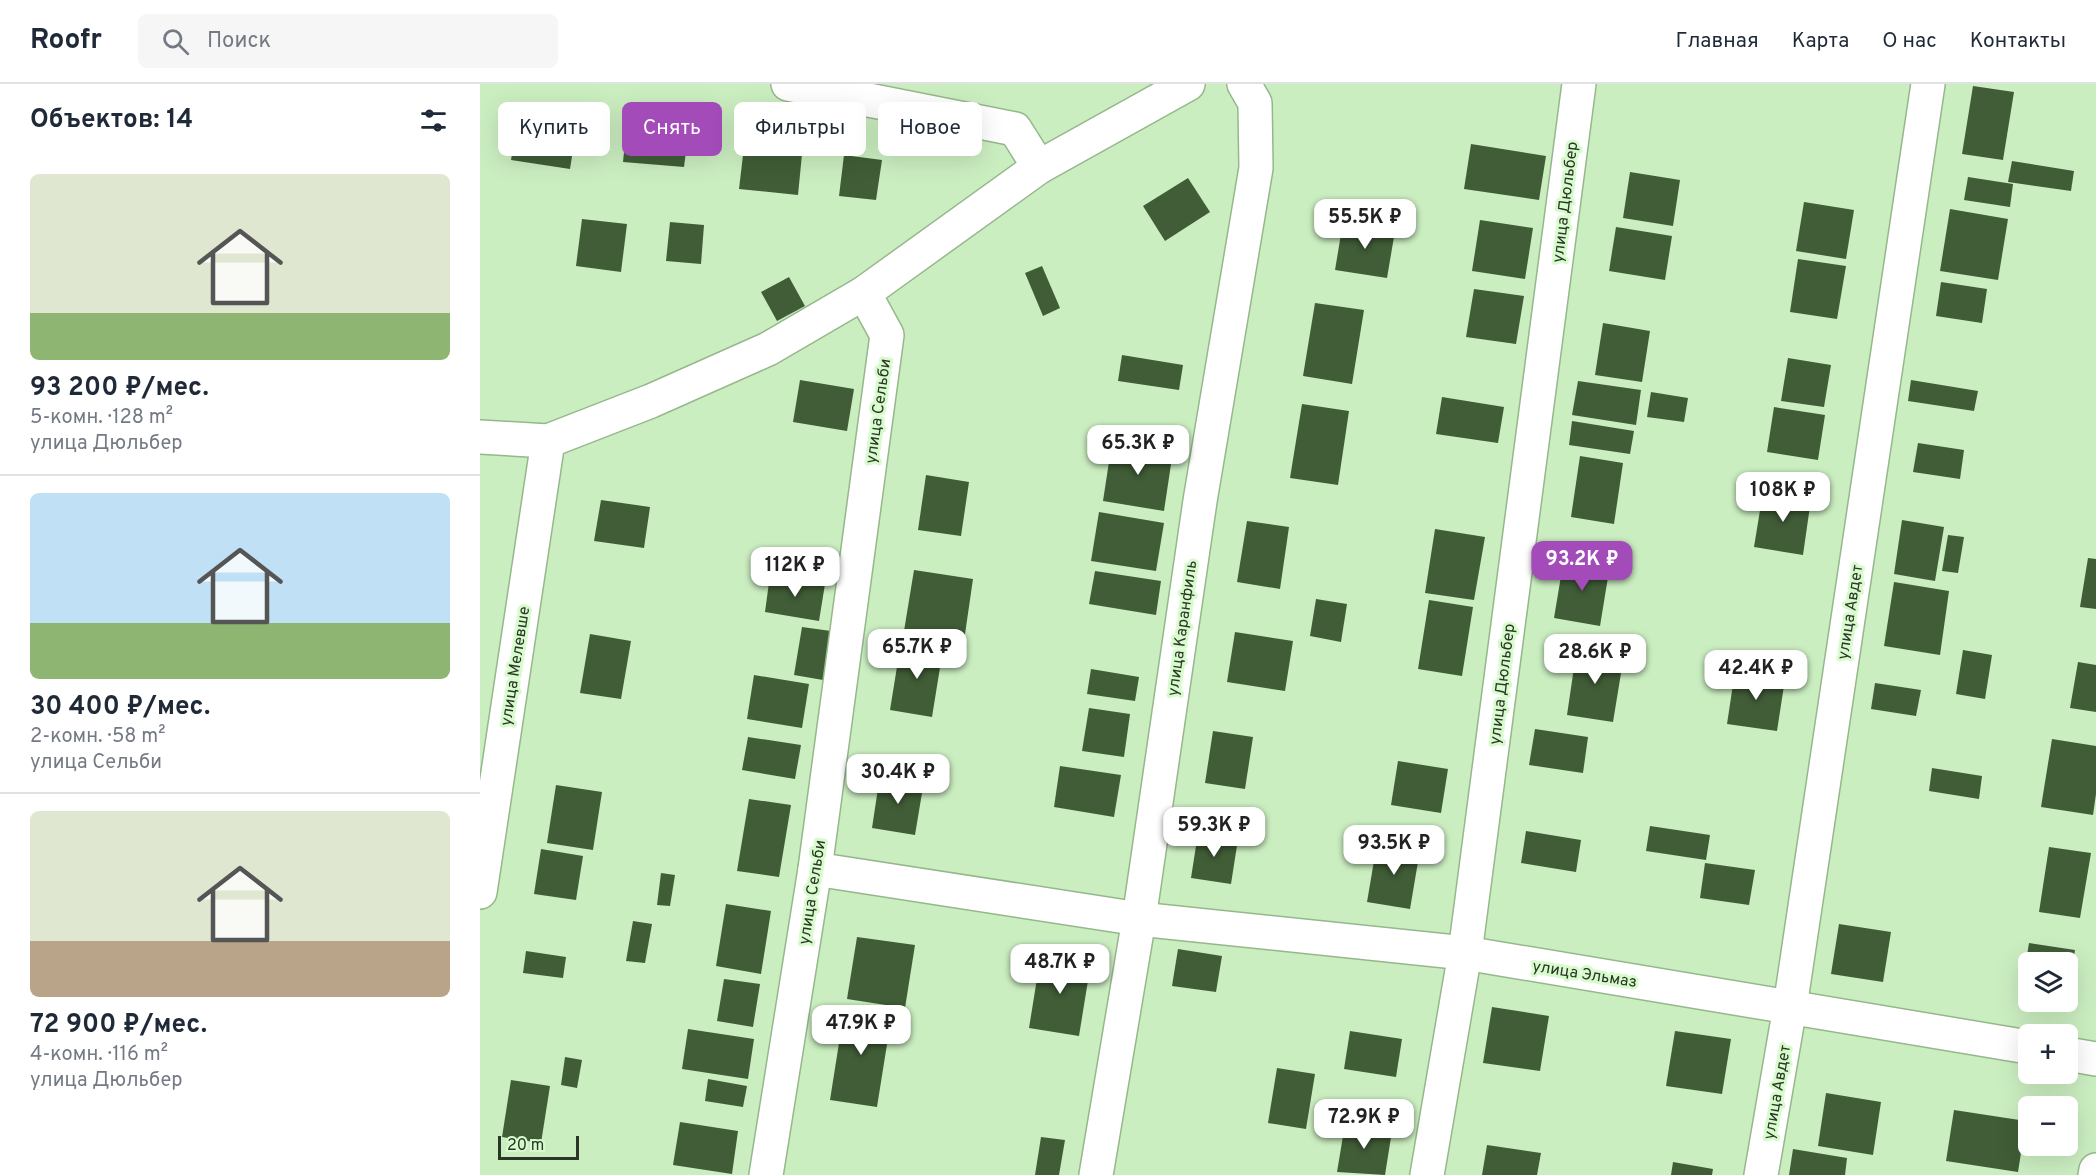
<!DOCTYPE html>
<html lang="ru">
<meta charset="utf-8">
<style>
body{margin:0;font-family:Overpass,sans-serif;background:#f6f6f7;color:#1f2937;height:100vh;display:flex;flex-direction:column;font-size:22px;white-space:nowrap}
*{box-sizing:border-box;margin:0}
p{font-size:20px;color:#747a83}
.icon{flex:none;width:33px;height:33px;fill:none;stroke:currentColor;stroke-width:2;stroke-linecap:round;stroke-linejoin:round}
.map{position:relative;flex:1;overflow:hidden}
.panel{display:flex;flex-direction:column;background:#fff;width:480px}
.panel>*{flex:none}
.guide{position:absolute;left:18px;top:18px;width:570px;height:54px;display:flex;gap:12px}
.controls{position:absolute;left:1538px;top:868px;display:grid;gap:12px}
.controls a{display:grid;place-items:center;width:60px;height:60px;border-radius:9px;background:#fff;box-shadow:0 6px 24px #0002;font-size:30px}
.scale{position:absolute;left:18px;bottom:15px;width:81px;box-sizing:border-box;padding-left:6px;border:3px solid #2a3726;border-top:0;font-size:16px;line-height:21px;white-space:nowrap;color:#2a3726;-webkit-text-stroke:4px #d8fbce;paint-order:stroke}
.price{position:absolute;translate:-50% -51px;padding:0 14px;border-radius:12px;background:#fff;color:#222;font-size:20px;line-height:39px;filter:drop-shadow(0 2px 3px #0008)}
.price::after{content:'';position:absolute;left:50%;top:36px;width:18px;height:14px;margin-left:-9px;background:inherit;clip-path:polygon(0 0,100% 0,50% 100%)}
.price.on{background:#a24bb9;color:#fff}
ul{padding:0;list-style:none}
li{display:grid;align-content:center;gap:12px;height:318px;padding:0 30px}
li+li{border-top:2px solid #e0e1e3}
li span{display:grid;place-items:center;height:186px;border-radius:9px;color:#555}
li>.icon{margin-inline-start:auto}
span .icon{width:108px;height:108px;fill:#fffc;stroke-width:1}
li b{font-size:26px}
h2{display:flex;justify-content:space-between;align-items:center;height:72px;padding:0 30px;font-size:26px}
.pill{padding:0 21px;border-radius:9px;background:#fff;box-shadow:0 6px 24px #0002;font-size:21px;line-height:54px}
.pill.on{background:#a24bb9;color:#fff}
header{display:flex;align-items:center;gap:36px;box-sizing:border-box;height:84px;padding:0 30px;background:#fff;border-bottom:2px solid #e0e1e3}
header strong{font-size:28px}
nav{display:flex;gap:33px;margin-inline-start:auto;font-size:21px}
.search{width:420px;height:54px;background:#f6f6f7;display:flex;align-items:center;gap:15px;box-sizing:border-box;padding:0 21px;border-radius:9px;color:#747a83;font-size:22px}
main{display:flex;flex:1;min-height:0}
.map>svg:first-child{display:block}
.building{fill:#405d37}
.lines{fill:none;stroke-linecap:round;stroke-linejoin:round}
.minor-casing{stroke:#96b78c;stroke-width:36}
.minor{stroke:#fff;stroke-width:33}
.labels{text-anchor:middle;stroke-width:6;stroke-linejoin:round;paint-order:stroke}
.street-label{font-size:16px;fill:#2a3726;stroke:#d8fbce}
</style>
<header>
<strong>Roofr</strong>
<div class="search"><svg class="icon" aria-label="search" viewBox="0 0 24 24"><circle cx="10" cy="10" r="6"/><path d="M15 15l6 6"/></svg>Поиск</div>
<nav><a>Главная</a><a>Карта</a><a>О нас</a><a>Контакты</a></nav>
</header>
<main>
<section class="panel">
<h2>Объектов: 14<svg class="icon" aria-label="filters" viewBox="0 0 24 24"><path d="M4 7h16M4 17h16"/><circle cx="9" cy="7" r="2"/><circle cx="15" cy="17" r="2"/></svg></h2>
<ul>
<li><span style="background:linear-gradient(#dfe7d0 75%,#8fb573 0)"><svg class="icon" aria-label="home" viewBox="0 0 24 24"><path d="M3 11l9-7 9 7M6 9v11h12V9"/></svg></span><div><b>93 200 ₽/мес.</b><p>5-комн. · 128 m²</p><p>улица Дюльбер</p></div></li>
<li><span style="background:linear-gradient(#bfe0f5 70%,#8fb573 0)"><svg class="icon" aria-label="home" viewBox="0 0 24 24"><path d="M3 11l9-7 9 7M6 9v11h12V9"/></svg></span><div><b>30 400 ₽/мес.</b><p>2-комн. · 58 m²</p><p>улица Сельби</p></div></li>
<li><span style="background:linear-gradient(#dfe7d0 70%,#b9a48a 0)"><svg class="icon" aria-label="home" viewBox="0 0 24 24"><path d="M3 11l9-7 9 7M6 9v11h12V9"/></svg></span><div><b>72 900 ₽/мес.</b><p>4-комн. · 116 m²</p><p>улица Дюльбер</p></div></li>
</ul>
</section>
<div class="map">
<svg width="1616" height="1091" viewBox="0 0 1616 1091">
<rect width="100%" height="100%" fill="#cbeec1"/>
<g class="building">
<path d="M1493,2L1534,8L1523,76L1482,70Z"/>
<path d="M39,25L98,34L90,85L31,76Z"/>
<path d="M147,38L209,44L204,83L143,78Z"/>
<path d="M265,54L323,60L318,111L259,105Z"/>
<path d="M991,60L1066,72L1059,116L984,105Z"/>
<path d="M364,71L402,76L396,116L359,112Z"/>
<path d="M1532,77L1594,87L1591,107L1528,98Z"/>
<path d="M1150,88L1200,96L1193,142L1143,134Z"/>
<path d="M1488,93L1533,100L1530,123L1484,116Z"/>
<path d="M708,94L730,128L685,157L663,122Z"/>
<path d="M1324,118L1374,126L1366,175L1316,167Z"/>
<path d="M1470,125L1528,135L1518,196L1460,187Z"/>
<path d="M102,135L147,140L141,188L96,182Z"/>
<path d="M1000,136L1053,144L1045,195L992,187Z"/>
<path d="M190,138L224,141L221,180L186,177Z"/>
<path d="M863,138L915,147L907,194L855,186Z"/>
<path d="M1136,143L1192,152L1185,196L1129,187Z"/>
<path d="M1318,175L1366,182L1357,235L1310,228Z"/>
<path d="M562,182L580,224L563,232L545,189Z"/>
<path d="M309,193L325,222L297,237L281,208Z"/>
<path d="M1461,198L1507,205L1502,239L1456,232Z"/>
<path d="M994,205L1044,212L1036,260L986,253Z"/>
<path d="M835,219L884,226L872,300L823,292Z"/>
<path d="M1123,239L1170,247L1162,298L1115,291Z"/>
<path d="M642,271L703,281L699,306L638,297Z"/>
<path d="M1308,274L1351,281L1344,323L1301,317Z"/>
<path d="M320,296L374,305L367,347L313,338Z"/>
<path d="M1431,296L1498,307L1494,327L1428,317Z"/>
<path d="M1098,297L1161,306L1156,341L1092,331Z"/>
<path d="M1171,308L1208,314L1204,338L1167,333Z"/>
<path d="M962,313L1024,323L1018,359L956,350Z"/>
<path d="M822,320L869,327L858,401L810,394Z"/>
<path d="M1294,323L1345,331L1338,376L1287,368Z"/>
<path d="M1092,337L1154,347L1150,370L1089,361Z"/>
<path d="M632,358L693,367L684,427L623,417Z"/>
<path d="M1438,359L1484,366L1480,395L1433,388Z"/>
<path d="M1100,372L1143,379L1134,440L1091,433Z"/>
<path d="M446,391L489,398L481,452L438,446Z"/>
<path d="M1283,408L1331,415L1323,471L1274,463Z"/>
<path d="M121,416L170,423L164,464L114,457Z"/>
<path d="M619,428L684,439L676,487L611,477Z"/>
<path d="M1422,436L1464,443L1455,497L1414,490Z"/>
<path d="M767,437L809,443L800,505L757,498Z"/>
<path d="M955,445L1005,453L994,516L945,509Z"/>
<path d="M1468,451L1484,453L1478,489L1462,487Z"/>
<path d="M1084,474L1130,481L1120,542L1074,534Z"/>
<path d="M1608,474L1616,475V525L1600,523Z"/>
<path d="M434,486L493,495L484,557L424,547Z"/>
<path d="M615,487L681,497L676,531L609,520Z"/>
<path d="M290,491L345,500L339,537L285,528Z"/>
<path d="M1414,498L1469,507L1460,571L1404,562Z"/>
<path d="M836,515L867,520L861,558L830,552Z"/>
<path d="M949,516L993,523L982,592L938,585Z"/>
<path d="M322,543L351,547L343,596L314,591Z"/>
<path d="M755,548L813,557L805,607L747,598Z"/>
<path d="M110,550L151,557L141,615L100,609Z"/>
<path d="M421,558L463,565L452,633L410,626Z"/>
<path d="M1097,563L1144,571L1133,638L1087,631Z"/>
<path d="M1483,566L1512,571L1505,615L1476,610Z"/>
<path d="M1598,578L1616,581V628L1590,624Z"/>
<path d="M611,585L659,593L655,617L607,610Z"/>
<path d="M1255,587L1305,595L1297,647L1247,640Z"/>
<path d="M274,591L329,600L322,644L267,635Z"/>
<path d="M1395,599L1441,606L1436,632L1391,625Z"/>
<path d="M609,624L650,630L644,673L602,667Z"/>
<path d="M1055,645L1108,653L1103,689L1049,681Z"/>
<path d="M733,647L773,653L765,705L725,699Z"/>
<path d="M268,653L321,661L315,695L262,686Z"/>
<path d="M1572,655L1616,662V710L1613,731L1561,723Z"/>
<path d="M918,677L968,685L961,729L911,721Z"/>
<path d="M580,682L641,691L634,733L574,723Z"/>
<path d="M1452,684L1502,692L1499,715L1449,707Z"/>
<path d="M400,691L444,697L435,751L392,744Z"/>
<path d="M76,701L122,708L113,766L67,759Z"/>
<path d="M269,715L311,721L299,793L257,787Z"/>
<path d="M1170,742L1230,751L1226,776L1166,767Z"/>
<path d="M1046,747L1101,756L1096,788L1041,779Z"/>
<path d="M718,749L758,755L751,800L711,794Z"/>
<path d="M897,759L940,766L930,825L887,818Z"/>
<path d="M1569,763L1611,769L1600,834L1559,828Z"/>
<path d="M61,765L103,772L96,816L54,810Z"/>
<path d="M1225,779L1275,786L1269,821L1220,814Z"/>
<path d="M181,789L195,791L190,822L177,821Z"/>
<path d="M246,820L291,827L281,890L236,882Z"/>
<path d="M153,837L172,840L165,879L146,877Z"/>
<path d="M1359,840L1411,848L1403,898L1351,890Z"/>
<path d="M377,853L435,861L425,924L367,915Z"/>
<path d="M1549,859L1595,866L1588,907L1587,879H1548V918H1587L1585,927L1539,920Z"/>
<path d="M698,865L742,872L736,908L692,902Z"/>
<path d="M46,867L86,873L83,894L43,889Z"/>
<path d="M561,870L611,878L599,952L549,944Z"/>
<path d="M244,895L280,900L273,943L237,937Z"/>
<path d="M365,921L412,929L397,1023L350,1016Z"/>
<path d="M1012,923L1069,932L1060,987L1003,979Z"/>
<path d="M208,945L274,955L268,995L202,985Z"/>
<path d="M870,947L922,955L916,993L864,985Z"/>
<path d="M1195,947L1251,955L1242,1010L1186,1002Z"/>
<path d="M85,973L102,976L97,1004L81,1001Z"/>
<path d="M797,984L835,990L826,1045L788,1039Z"/>
<path d="M228,995L267,1002L263,1023L225,1017Z"/>
<path d="M31,996L70,1002L61,1059L22,1053Z"/>
<path d="M1346,1009L1401,1018L1393,1071L1338,1062Z"/>
<path d="M1474,1026L1546,1037L1538,1088L1466,1077Z"/>
<path d="M200,1038L258,1047L252,1090L193,1081Z"/>
<path d="M865,1040L912,1047L905,1091L857,1088Z"/>
<path d="M561,1053L585,1056L579,1091H555Z"/>
<path d="M1007,1061L1061,1069L1057,1091H1002Z"/>
<path d="M1313,1065L1367,1074L1365,1091H1309Z"/>
<path d="M1193,1078L1233,1085L1232,1091H1191Z"/>
</g>
<g class="lines">
<g class="minor-casing">
<g id="minor">
<path d="M308,0L535,45L559,83"/>
<path d="M0,353L68,357L171,317L288,265L384,209L559,83L708,0"/>
<path d="M335,785L659,835L985,869L1548,963"/>
<path d="M0,808L68,357"/>
<path d="M1587,970L1616,975"/>
<path d="M286,1091L335,785L407,251L384,209"/>
<path d="M616,1091L659,835L720,417L776,84L775,19L764,0"/>
<path d="M947,1091L985,869L1099,0"/>
<path d="M1281,1091L1310,923L1448,0"/>
<path d="M1615,1091L1616,1086"/>
</g>
</g>
<use href="#minor" class="minor"/>
</g>
<g class="labels">
<g class="street-label">
<text transform="translate(1084 118) rotate(-83)" y="6">улица Дюльбер</text>
<text transform="translate(397 327) rotate(-82)" y="6">улица Сельби</text>
<text transform="translate(1369 528) rotate(-81)" y="6">улица Авдет</text>
<text transform="translate(701 544) rotate(-82)" y="6">улица Каранфиль</text>
<text transform="translate(34 582) rotate(-81)" y="6">улица Мелевше</text>
<text transform="translate(1021 600) rotate(-83)" y="6">улица Дюльбер</text>
<text transform="translate(331 808) rotate(-81)" y="6">улица Сельби</text>
<text transform="translate(1105 889) rotate(9)" y="6">улица Эльмаз</text>
<text transform="translate(1296 1008) rotate(-80)" y="6">улица Авдет</text>
</g>
</g>
</svg>
<div class="controls">
<a><svg class="icon" aria-label="layers" viewBox="0 0 24 24"><path d="M12 4l9 5-9 5-9-5zM3 14l9 5 9-5"/></svg></a>
<a>+</a>
<a>−</a>
</div>
<div class="scale">20 m</div>
<b class="price" style="left:885px;top:166px">55.5K ₽</b>
<b class="price" style="left:658px;top:392px">65.3K ₽</b>
<b class="price" style="left:1303px;top:439px">108K ₽</b>
<b class="price on" style="left:1102px;top:508px">93.2K ₽</b>
<b class="price" style="left:315px;top:514px">112K ₽</b>
<b class="price" style="left:437px;top:596px">65.7K ₽</b>
<b class="price" style="left:1115px;top:601px">28.6K ₽</b>
<b class="price" style="left:1276px;top:617px">42.4K ₽</b>
<b class="price" style="left:418px;top:721px">30.4K ₽</b>
<b class="price" style="left:734px;top:774px">59.3K ₽</b>
<b class="price" style="left:914px;top:792px">93.5K ₽</b>
<b class="price" style="left:580px;top:911px">48.7K ₽</b>
<b class="price" style="left:381px;top:972px">47.9K ₽</b>
<b class="price" style="left:884px;top:1066px">72.9K ₽</b>
<div class="guide">
<a class="pill">Купить</a>
<a class="pill on">Снять</a>
<a class="pill">Фильтры</a>
<a class="pill">Новое</a>
</div>
</div>
</main>
